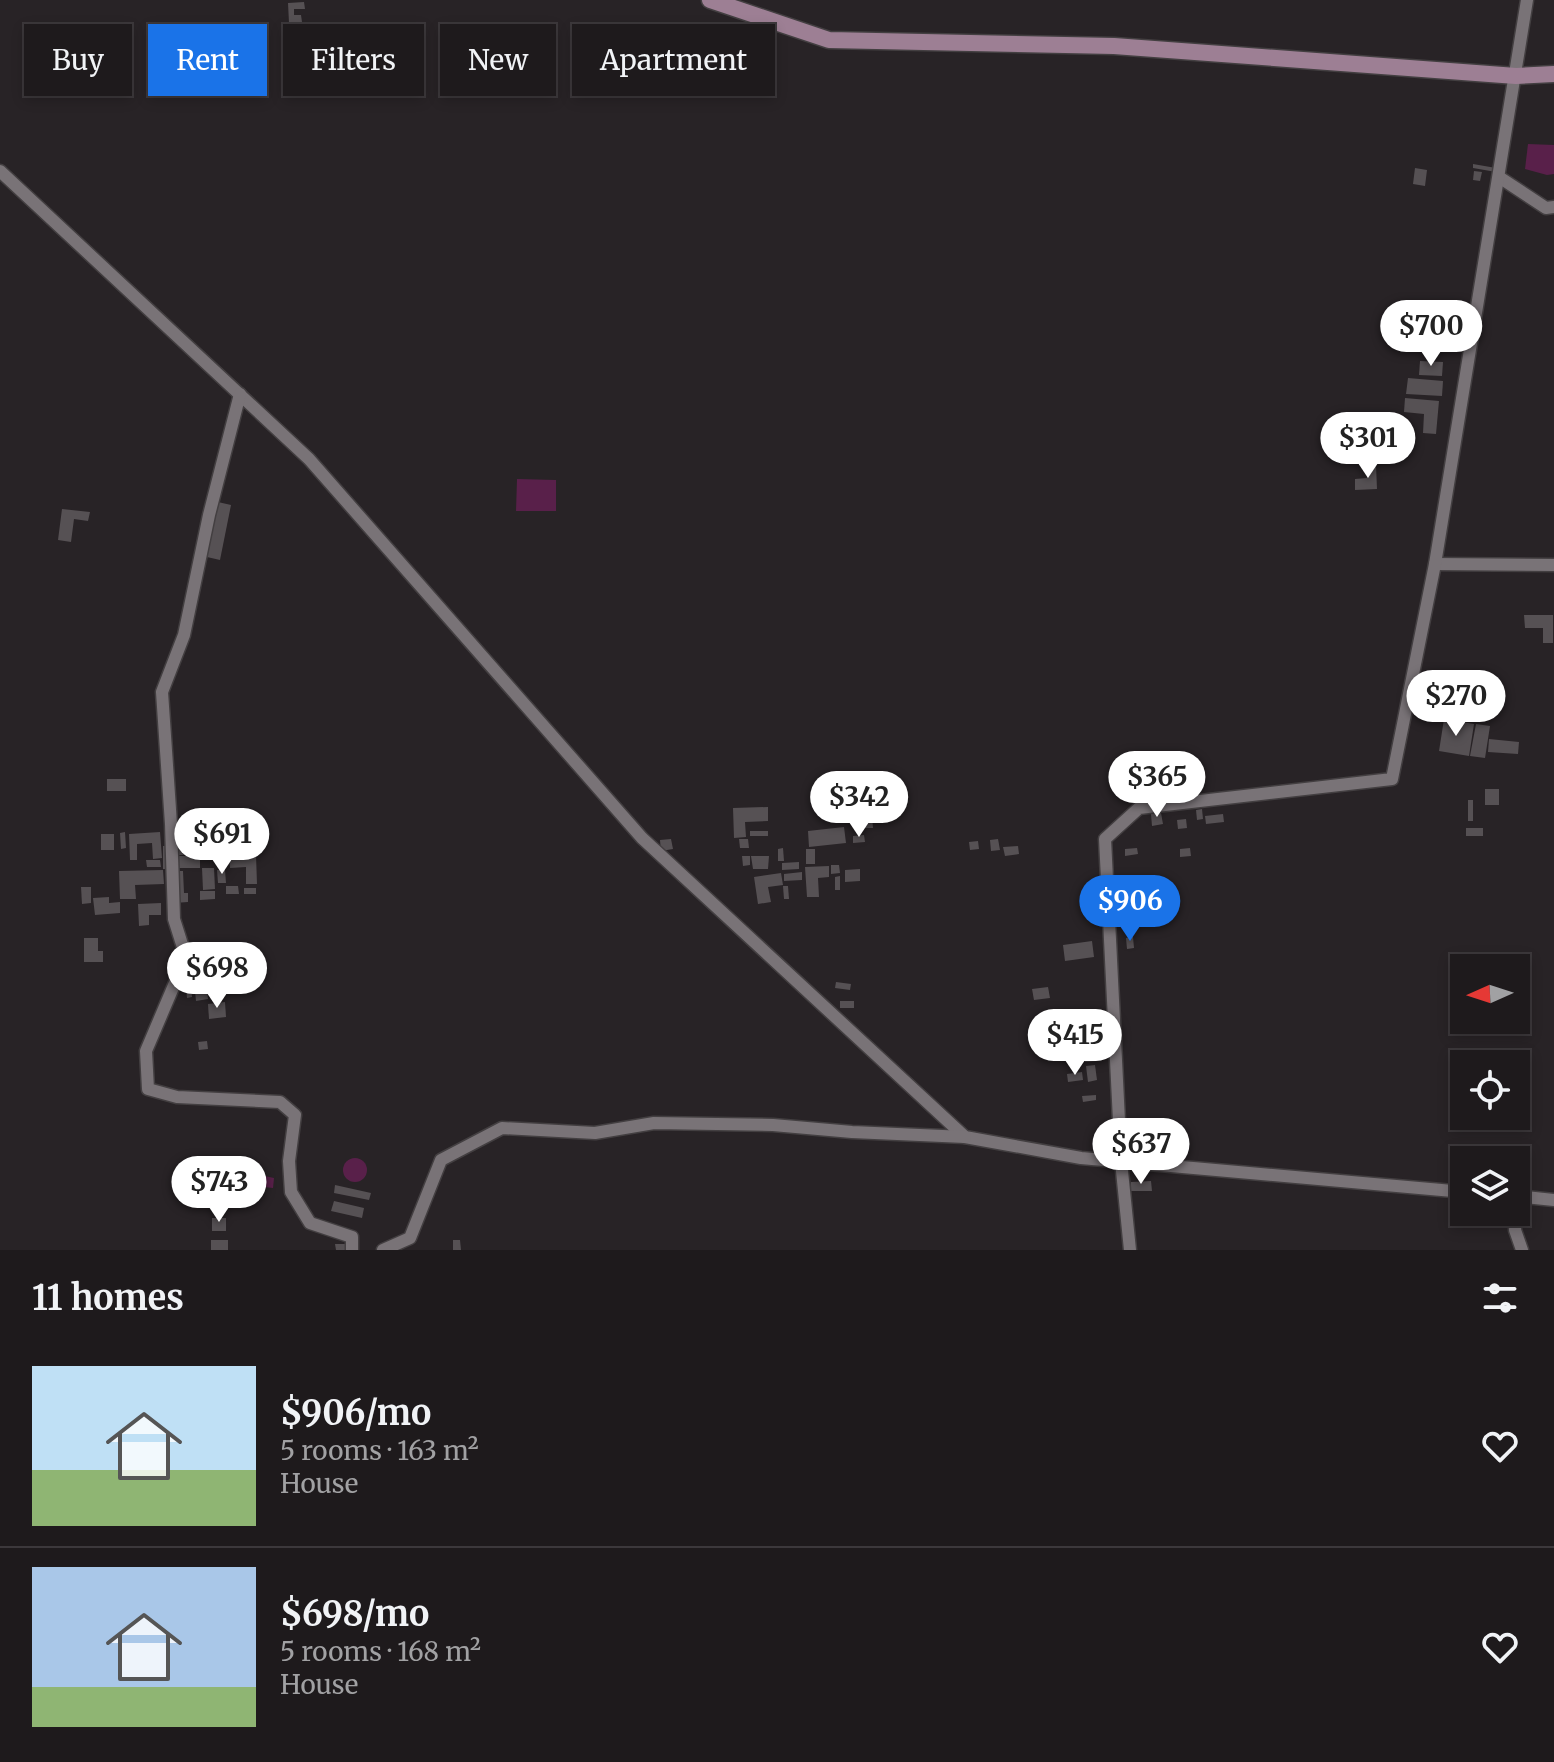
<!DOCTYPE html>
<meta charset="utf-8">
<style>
body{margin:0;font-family:Merriweather,serif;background:#262325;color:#f1f3f6;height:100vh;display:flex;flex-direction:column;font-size:30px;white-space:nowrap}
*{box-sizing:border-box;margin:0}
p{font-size:26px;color:#a1a1a3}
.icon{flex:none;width:44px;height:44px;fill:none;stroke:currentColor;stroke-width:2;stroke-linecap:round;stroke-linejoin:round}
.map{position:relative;height:1250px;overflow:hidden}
.sheet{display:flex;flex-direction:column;background:#1e1a1c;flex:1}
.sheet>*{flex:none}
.banner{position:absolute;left:24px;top:24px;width:800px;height:72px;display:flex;gap:16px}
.needle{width:52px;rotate:267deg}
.buttons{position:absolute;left:1450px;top:954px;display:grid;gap:16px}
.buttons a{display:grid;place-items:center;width:80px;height:80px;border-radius:0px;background:#1e1a1c;box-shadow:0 4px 12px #0003,0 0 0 2px #3c383b;font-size:40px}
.price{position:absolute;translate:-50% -68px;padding:0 18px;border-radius:28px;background:#fff;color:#222;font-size:26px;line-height:52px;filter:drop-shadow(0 2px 4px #0008)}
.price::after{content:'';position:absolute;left:50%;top:48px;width:24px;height:18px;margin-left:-12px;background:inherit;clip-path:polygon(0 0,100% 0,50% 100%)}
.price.on{background:#1a73e8;color:#fff}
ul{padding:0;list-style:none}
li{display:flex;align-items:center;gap:24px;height:200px;padding:0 32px}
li+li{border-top:2px solid #3c383b}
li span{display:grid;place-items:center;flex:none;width:224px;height:160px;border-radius:0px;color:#555}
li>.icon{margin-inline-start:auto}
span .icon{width:96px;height:96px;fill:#fffc;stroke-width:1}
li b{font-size:34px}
h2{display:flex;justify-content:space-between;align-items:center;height:96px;padding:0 32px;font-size:34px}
.tag{padding:0 28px;border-radius:0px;background:#1e1a1c;box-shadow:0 4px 12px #0003,0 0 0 2px #3c383b;font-size:28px;line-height:72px}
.tag.on{background:#1a73e8;color:#fff}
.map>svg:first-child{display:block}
.water{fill:#59204a}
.building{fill:#565154}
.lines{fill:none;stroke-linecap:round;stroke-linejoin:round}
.minor-casing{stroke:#433f41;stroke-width:15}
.secondary-casing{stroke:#433f41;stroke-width:19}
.minor{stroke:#797377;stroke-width:12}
.secondary{stroke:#9d7f94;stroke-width:16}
</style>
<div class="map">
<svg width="1554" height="1250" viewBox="0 0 1554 1250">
<rect width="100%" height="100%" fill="#282326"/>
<g class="water">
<path d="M1528,144L1554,145V174L1547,175L1525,169Z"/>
<path d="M517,479L556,480V511H516Z"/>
<circle cx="355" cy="1170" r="12"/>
<path d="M245,1172L274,1178L273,1188L234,1184Z"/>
</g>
<g class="building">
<path d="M304,2L305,9H294V15H301L302,22L289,23L288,3Z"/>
<path d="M1473,164L1496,168V172L1473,168Z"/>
<path d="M1415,168L1427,170L1425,186L1413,184Z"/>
<path d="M1474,171L1482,172L1480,181L1473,180Z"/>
<path d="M1420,361L1443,362L1442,376L1419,375Z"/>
<path d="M1408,378L1443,381L1442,396L1406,394Z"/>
<path d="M1405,398L1439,401L1436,434L1423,433L1424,414L1404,412Z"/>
<path d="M1366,465H1376L1377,489L1355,490V479L1367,478Z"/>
<path d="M218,502L231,505L220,560L207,557Z"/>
<path d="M62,509L90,512L88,521L74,519L71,542L58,540Z"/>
<path d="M1524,615H1553V643H1543V628H1525Z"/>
<path d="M1444,719L1474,724L1469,756L1439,751Z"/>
<path d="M1476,724L1490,726L1485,758L1470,756Z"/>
<path d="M1489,739L1519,742L1518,754L1488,752Z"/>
<rect x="107" y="779" width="19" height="12"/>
<path d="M860,786H867V797H861Z"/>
<rect x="1485" y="789" width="14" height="16"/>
<path d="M838,795L839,801L811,803L810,797Z"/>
<rect x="1468" y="800" width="5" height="21"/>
<path d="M871,804L873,828H861L860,805Z"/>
<path d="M768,807V821L745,822L746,837L734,838L733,808Z"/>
<path d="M1202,809L1203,819L1197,820L1196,810Z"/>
<path d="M1161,813L1163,824L1152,826L1151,814Z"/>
<path d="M1223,814L1224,822L1206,824L1205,816Z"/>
<path d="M1186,819L1187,828L1178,829L1177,820Z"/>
<path d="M844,827L846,843L809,847L808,831Z"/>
<rect x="1466" y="828" width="17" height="8"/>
<rect x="750" y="831" width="18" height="5"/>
<path d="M125,832L126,848L121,849L120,833Z"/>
<path d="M160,832L162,858L153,859L152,843L137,844V860H130L129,834Z"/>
<rect x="101" y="834" width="13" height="16"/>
<path d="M864,835L865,842L853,843V836Z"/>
<path d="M187,838L188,855H176V839Z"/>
<path d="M671,839L673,849L661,851L660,840Z"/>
<path d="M739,839H748L749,848H740Z"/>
<path d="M998,839L1000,850L991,851L990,840Z"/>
<path d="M978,841L979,849L970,850L969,842Z"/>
<rect x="163" y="846" width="8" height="23"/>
<path d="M1018,846L1019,854L1005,856L1003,847Z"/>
<path d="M783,848L784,861H778V849Z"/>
<path d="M1137,848L1138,854L1125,856V849Z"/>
<path d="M1190,848L1191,856L1180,857V849Z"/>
<rect x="806" y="849" width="9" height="15"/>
<path d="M256,855L257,884H246V867L230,868L229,856Z"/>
<rect x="175" y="856" width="25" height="12"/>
<path d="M742,856H750V865L743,866Z"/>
<path d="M751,856H769L768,869H753Z"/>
<path d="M146,860H160L161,867H147Z"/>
<path d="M799,862V869L782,870V863Z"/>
<path d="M831,865H839L840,873L831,874Z"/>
<path d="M829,866V877L818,878L819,897H807L805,867Z"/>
<path d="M202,868H214L215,889L203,890Z"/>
<path d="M860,869V881L845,882V870Z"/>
<path d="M163,870L164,884L135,885L136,899H120L119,871Z"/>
<path d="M217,870H225L226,883H218Z"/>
<path d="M173,871H183L184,893H188V902L174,903Z"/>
<path d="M802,872V880L784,881V874Z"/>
<path d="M781,873L783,885L768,887L771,902L758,904L754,877Z"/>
<path d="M840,876V890H835V877Z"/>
<path d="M1127,878L1130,901L1117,902L1115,879Z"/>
<path d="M1157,885L1159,893L1147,894L1146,886Z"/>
<path d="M226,886H238L239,894H226Z"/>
<path d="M783,886H788L789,899H784Z"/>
<path d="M81,887H91V903L82,904Z"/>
<rect x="244" y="888" width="12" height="6"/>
<path d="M200,891H215V899L200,900Z"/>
<path d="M109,897V903L120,902V913L95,915L93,898Z"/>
<path d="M161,903V915H149V925L139,926L138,904Z"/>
<path d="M1164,906L1166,920L1149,922L1147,908Z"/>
<path d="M1142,907L1143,919L1134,920L1133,908Z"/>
<path d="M1133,937L1134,948L1127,949L1126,938Z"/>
<path d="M84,938H98V951H103V962H84Z"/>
<path d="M1092,941L1094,957L1065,961L1063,945Z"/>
<path d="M836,982L851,984L850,990L835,988Z"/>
<path d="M191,986L192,997L187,998L186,987Z"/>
<path d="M1048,987L1050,998L1034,1000L1032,989Z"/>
<path d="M207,990L208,999L196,1001L195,991Z"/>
<rect x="840" y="1001" width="14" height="7"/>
<path d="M225,1002L226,1017L209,1019L208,1004Z"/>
<path d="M1064,1013L1066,1028L1060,1029L1058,1014Z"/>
<path d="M1055,1015L1057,1040L1051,1041L1050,1025L1039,1026L1038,1016Z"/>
<path d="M207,1041L208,1049L199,1050L198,1042Z"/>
<path d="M1094,1049L1096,1061L1085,1062L1083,1051Z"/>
<path d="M1095,1065L1097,1080L1088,1082L1086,1066Z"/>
<path d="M1082,1072L1083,1080L1068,1082L1067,1074Z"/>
<path d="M1096,1095V1100L1083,1102L1082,1096Z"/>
<path d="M1151,1181L1152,1191H1131V1182Z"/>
<path d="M335,1185L371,1193L369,1200L334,1193Z"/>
<path d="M334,1201L364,1208L362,1218L331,1211Z"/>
<rect x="212" y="1218" width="14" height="13"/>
<rect x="211" y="1240" width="17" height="10"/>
<path d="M453,1240H460L461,1250H453Z"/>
<path d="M335,1244H351V1250H336Z"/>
</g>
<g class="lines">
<g class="minor-casing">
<g id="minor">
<path d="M0,171L309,459L642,838L965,1137L1081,1158L1464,1192"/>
<path d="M1499,177L1546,208L1554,207"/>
<path d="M240,394L209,515L184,635L162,692L171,824L174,919L186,957L146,1051L148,1089L177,1097L280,1102L295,1115L289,1161L291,1192L310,1223L352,1237V1250"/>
<path d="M1435,564L1554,565"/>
<path d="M1516,1199V1196L1554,1200"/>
<path d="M1516,1212L1515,1230L1522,1250"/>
<path d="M383,1250L410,1238L441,1160L502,1128L595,1133L654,1123L773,1125L852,1132L965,1137"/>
<path d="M1130,1250L1121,1161L1105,839L1139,808L1392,779L1435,564L1527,0"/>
</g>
</g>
<g class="secondary-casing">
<path id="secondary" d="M710,0L829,40L1114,46L1516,76L1554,74"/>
</g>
<use href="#minor" class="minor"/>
<use href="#secondary" class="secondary"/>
</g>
</svg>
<div class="buttons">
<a><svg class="needle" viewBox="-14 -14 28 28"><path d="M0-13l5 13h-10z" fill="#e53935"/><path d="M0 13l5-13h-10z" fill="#a1a1a3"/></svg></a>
<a><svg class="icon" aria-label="locate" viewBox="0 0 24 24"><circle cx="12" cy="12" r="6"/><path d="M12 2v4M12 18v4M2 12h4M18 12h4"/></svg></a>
<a><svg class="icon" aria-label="layers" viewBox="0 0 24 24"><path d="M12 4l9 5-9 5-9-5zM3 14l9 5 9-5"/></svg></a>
</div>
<b class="price" style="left:1431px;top:368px">$700</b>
<b class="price" style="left:1368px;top:480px">$301</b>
<b class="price" style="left:1456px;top:738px">$270</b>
<b class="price" style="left:1157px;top:819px">$365</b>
<b class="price" style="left:859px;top:839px">$342</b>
<b class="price" style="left:222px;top:876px">$691</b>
<b class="price on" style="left:1130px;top:943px">$906</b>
<b class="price" style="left:217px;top:1010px">$698</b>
<b class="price" style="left:1075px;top:1077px">$415</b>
<b class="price" style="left:1141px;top:1186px">$637</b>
<b class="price" style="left:219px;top:1224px">$743</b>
<div class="banner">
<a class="tag">Buy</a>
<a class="tag on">Rent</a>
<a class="tag">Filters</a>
<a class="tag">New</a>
<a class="tag">Apartment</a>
</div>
</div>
<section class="sheet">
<h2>11 homes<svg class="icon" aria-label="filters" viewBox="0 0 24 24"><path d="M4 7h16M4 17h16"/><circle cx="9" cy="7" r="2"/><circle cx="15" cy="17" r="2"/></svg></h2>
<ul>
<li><span style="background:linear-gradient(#bfe0f5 65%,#8fb573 0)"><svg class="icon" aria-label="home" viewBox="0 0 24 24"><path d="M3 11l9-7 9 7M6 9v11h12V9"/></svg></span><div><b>$906/mo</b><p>5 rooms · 163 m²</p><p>House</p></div><svg class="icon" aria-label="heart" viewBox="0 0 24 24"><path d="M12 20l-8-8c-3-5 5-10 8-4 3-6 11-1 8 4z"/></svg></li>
<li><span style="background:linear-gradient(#a9c7e8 75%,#8fb573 0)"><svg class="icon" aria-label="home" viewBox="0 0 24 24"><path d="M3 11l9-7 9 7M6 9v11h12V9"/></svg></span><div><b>$698/mo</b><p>5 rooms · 168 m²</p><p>House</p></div><svg class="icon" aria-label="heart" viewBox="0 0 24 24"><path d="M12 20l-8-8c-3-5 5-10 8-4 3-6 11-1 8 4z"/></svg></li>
</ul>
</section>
